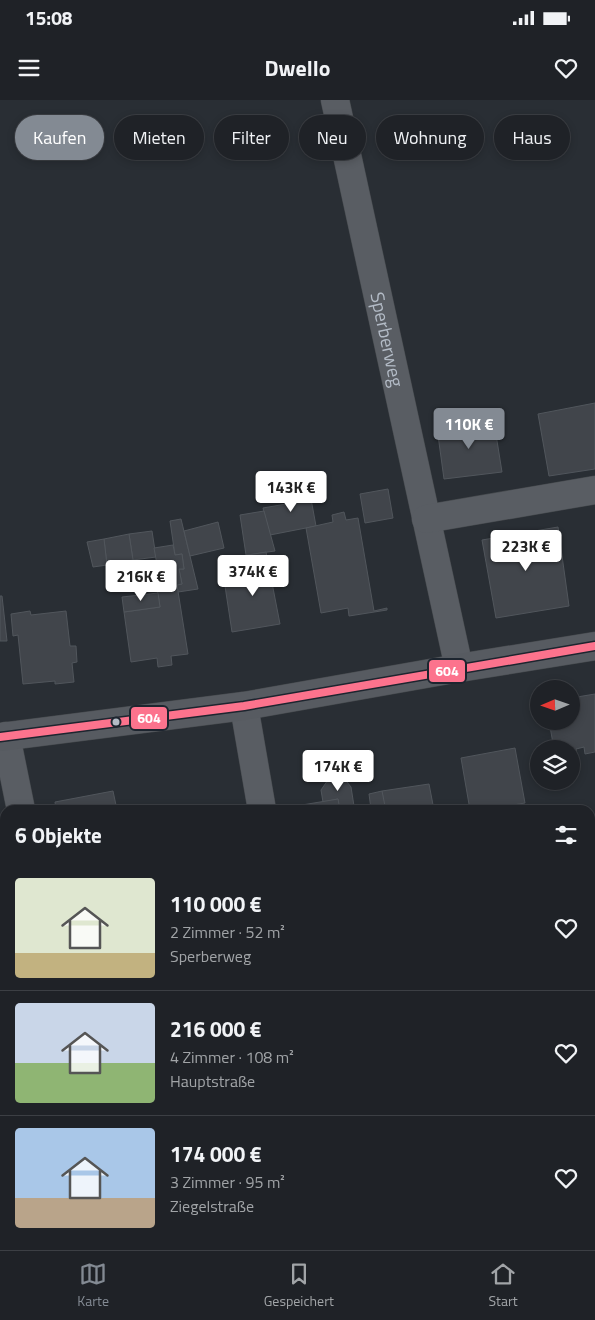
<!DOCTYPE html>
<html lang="de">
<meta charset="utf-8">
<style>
body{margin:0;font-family:"Titillium Web",sans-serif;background:#2c2f33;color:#f1f3f6;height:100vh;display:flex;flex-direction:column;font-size:19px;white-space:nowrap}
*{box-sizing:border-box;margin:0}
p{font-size:16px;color:#a1a4a7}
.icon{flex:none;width:28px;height:28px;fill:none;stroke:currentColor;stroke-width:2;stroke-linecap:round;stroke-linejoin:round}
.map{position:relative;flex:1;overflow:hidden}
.drawer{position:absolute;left:0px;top:705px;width:595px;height:445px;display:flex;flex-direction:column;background:#1f2227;border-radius:15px 15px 0 0;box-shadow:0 2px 8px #0003,0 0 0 1px #3c3f44}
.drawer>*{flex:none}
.hud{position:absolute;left:15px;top:15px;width:565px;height:45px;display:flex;gap:10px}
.needle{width:32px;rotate:268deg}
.controls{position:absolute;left:530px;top:580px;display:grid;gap:10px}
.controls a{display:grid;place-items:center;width:50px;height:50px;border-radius:50%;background:#1f2227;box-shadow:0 2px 8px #0003,0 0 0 1px #3c3f44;font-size:25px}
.price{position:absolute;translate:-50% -42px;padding:0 11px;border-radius:5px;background:#fff;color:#222;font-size:16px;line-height:32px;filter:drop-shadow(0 1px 2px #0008)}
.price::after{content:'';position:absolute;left:50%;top:30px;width:15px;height:11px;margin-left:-8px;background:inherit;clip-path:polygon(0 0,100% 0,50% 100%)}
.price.on{background:#838a93;color:#fff}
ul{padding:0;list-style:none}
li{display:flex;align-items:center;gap:15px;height:125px;padding:0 15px}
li+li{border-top:1px solid #3c3f44}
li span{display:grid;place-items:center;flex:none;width:140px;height:100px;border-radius:5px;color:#555}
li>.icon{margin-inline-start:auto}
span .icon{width:60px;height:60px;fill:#fffc;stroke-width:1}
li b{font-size:21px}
h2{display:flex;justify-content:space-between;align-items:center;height:60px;padding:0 15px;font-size:21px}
.pill{padding:0 18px;border-radius:22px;background:#1f2227;box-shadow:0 2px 8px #0003,0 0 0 1px #3c3f44;font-size:18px;line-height:45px}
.pill.on{background:#838a93;color:#fff}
.status{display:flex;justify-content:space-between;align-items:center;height:35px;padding:0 25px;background:#1f2227;direction:ltr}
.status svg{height:14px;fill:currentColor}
header{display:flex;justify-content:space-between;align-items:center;height:65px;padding:0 15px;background:#1f2227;font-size:22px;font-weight:700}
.dock{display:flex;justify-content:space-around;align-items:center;height:70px;border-top:1px solid #3c3f44;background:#1f2227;font-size:14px;color:#a1a4a7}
.dock a{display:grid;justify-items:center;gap:2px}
.dock .on{color:#838a93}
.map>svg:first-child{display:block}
.green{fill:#293b3c}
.building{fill:#41454b;stroke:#51565c}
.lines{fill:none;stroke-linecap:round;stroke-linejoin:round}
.street-casing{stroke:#45494d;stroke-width:29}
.secondary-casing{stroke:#45494d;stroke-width:29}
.street{stroke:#595d63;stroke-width:28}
.secondary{stroke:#575b61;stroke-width:28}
.bus-1-casing{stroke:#1d252f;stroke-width:11}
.bus-1{stroke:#fc738d;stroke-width:8}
.bus-dot{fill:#b3bbc6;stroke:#1d252f;stroke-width:2}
.labels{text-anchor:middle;stroke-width:4.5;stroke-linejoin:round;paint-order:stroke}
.street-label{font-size:19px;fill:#b3bbc6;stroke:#1d252f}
.line-badge{stroke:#1d252f;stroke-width:2}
.badge-label{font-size:14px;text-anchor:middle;font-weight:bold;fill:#fff}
</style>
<div class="status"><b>15:08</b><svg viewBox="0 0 49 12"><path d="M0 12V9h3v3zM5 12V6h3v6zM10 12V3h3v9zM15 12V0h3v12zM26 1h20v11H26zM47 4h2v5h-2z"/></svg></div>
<header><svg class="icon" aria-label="menu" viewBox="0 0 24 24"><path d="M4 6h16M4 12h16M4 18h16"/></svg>Dwello<svg class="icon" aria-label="heart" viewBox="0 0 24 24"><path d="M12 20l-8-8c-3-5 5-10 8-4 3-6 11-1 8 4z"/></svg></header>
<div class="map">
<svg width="595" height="1150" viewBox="0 0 595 1150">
<rect width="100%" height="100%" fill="#292e34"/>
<path class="green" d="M0,1111L5,1114V1145H73L86,1150H0Z"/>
<g class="building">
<path d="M595,303V369L549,376L538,314Z"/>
<path d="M494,322L502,372L444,379L437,328Z"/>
<path d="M309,388L316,426L270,435L263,408L286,404L283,392Z"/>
<path d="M388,389L393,418L365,423L360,394Z"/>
<path d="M264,411L275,451L246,455L240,415Z"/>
<path d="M344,412L346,420L358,418L374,511L387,508V510L349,516L348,508L321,513L306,428L333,422L332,415Z"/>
<path d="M181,419L198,489L178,492L177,485L182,484L179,469H184L182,454L175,455L170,421Z"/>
<path d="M218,422L224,448L190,456L184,431Z"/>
<path d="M558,427L569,506L496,518L482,440Z"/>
<path d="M152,431L156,457L133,460L129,434Z"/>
<path d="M129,434L133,460L107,465L104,439Z"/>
<path d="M104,439L107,465L93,467L87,442Z"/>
<path d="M173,445L175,455L182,454L184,469H179L182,484L177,485L188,554L171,556L172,565L158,567L157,558L131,562L124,512L160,507L156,482L160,481L154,448Z"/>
<path d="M266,452L280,524L232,532L225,486L248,482L243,456Z"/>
<path d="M158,493L160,507L124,512L122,497Z"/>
<path d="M0,496H2L7,541H0Z"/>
<path d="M30,511L31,515L66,511L70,546H76L77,562L72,563L74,582L55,584V581L23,584L18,535L13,536L11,514Z"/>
<path d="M595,594V652L585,654L584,647L576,649L579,666L571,668V649H554L549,621H571V598Z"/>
<path d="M515,648L525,703L495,708V710H470L461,658Z"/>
<path d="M341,674L351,687L354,706L339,708L338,699L323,702L321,690L330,677Z"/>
<path d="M429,684L434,710H385L382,691Z"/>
<path d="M113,691L117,710H56L55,702Z"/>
<path d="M382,691L385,706L371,709L369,694Z"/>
<path d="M338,699L340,710H291L290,707Z"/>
<path d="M0,836L4,856L0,857Z"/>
<path d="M5,900V961L0,962V901Z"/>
<path d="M5,1048V1088L0,1089V1049Z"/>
<path d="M5,1088V1119H3L0,1105V1089Z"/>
<path d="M465,1145H488L489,1150H464H466Z"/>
</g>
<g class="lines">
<g class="street-casing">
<g id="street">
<path id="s1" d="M335,0L459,568"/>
<path d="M426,419L595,390"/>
<path d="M244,606L262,710"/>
<path d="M6,636L21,710"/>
<path d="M341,1145L342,1150"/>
</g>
</g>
<g class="secondary-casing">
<path id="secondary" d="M0,637L244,606L459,568L595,546"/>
</g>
<use href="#street" class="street"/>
<use href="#secondary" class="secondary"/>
<g class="bus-1-casing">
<path id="bus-1" d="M0,637L244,606L595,546"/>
</g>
<use href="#bus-1" class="bus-1"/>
</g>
<circle class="bus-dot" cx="116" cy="622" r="4.5"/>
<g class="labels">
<g class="street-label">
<text dy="7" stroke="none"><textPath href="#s1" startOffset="245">Sperberweg</textPath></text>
</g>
</g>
<g class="line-badge">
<rect x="428" y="559" width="38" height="24" rx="5" fill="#fc738d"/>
<rect x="130" y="606" width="38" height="24" rx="5" fill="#fc738d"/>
</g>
<g class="badge-label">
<text x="447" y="576">604</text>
<text x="149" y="623">604</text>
</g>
</svg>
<div class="controls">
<a><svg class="needle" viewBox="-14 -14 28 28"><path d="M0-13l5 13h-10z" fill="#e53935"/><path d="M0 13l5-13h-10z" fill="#a1a4a7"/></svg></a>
<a><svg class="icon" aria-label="layers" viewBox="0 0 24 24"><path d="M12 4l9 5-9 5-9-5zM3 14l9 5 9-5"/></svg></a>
</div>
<b class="price on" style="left:469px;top:350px">110K €</b>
<b class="price" style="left:291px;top:413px">143K €</b>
<b class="price" style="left:526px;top:472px">223K €</b>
<b class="price" style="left:253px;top:497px">374K €</b>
<b class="price" style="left:141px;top:502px">216K €</b>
<b class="price" style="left:338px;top:692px">174K €</b>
<div class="hud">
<a class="pill on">Kaufen</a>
<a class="pill">Mieten</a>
<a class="pill">Filter</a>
<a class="pill">Neu</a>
<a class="pill">Wohnung</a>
<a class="pill">Haus</a>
</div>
<section class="drawer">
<h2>6 Objekte<svg class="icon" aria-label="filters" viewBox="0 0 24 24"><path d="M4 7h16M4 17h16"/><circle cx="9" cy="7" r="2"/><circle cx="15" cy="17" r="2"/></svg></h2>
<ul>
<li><span style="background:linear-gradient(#dfe7d0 75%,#c2b280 0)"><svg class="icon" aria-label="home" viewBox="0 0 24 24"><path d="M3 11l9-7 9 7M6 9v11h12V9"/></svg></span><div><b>110 000 €</b><p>2 Zimmer · 52 m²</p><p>Sperberweg</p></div><svg class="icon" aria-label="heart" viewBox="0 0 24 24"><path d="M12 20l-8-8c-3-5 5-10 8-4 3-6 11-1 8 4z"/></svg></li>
<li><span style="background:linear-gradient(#c9d6e8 60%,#8fb573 0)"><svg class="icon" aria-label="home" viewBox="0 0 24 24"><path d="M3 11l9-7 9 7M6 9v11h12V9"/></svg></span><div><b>216 000 €</b><p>4 Zimmer · 108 m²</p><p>Hauptstraße</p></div><svg class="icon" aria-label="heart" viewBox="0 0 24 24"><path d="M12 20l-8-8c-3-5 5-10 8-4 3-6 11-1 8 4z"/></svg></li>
<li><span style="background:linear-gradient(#a9c7e8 70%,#b9a48a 0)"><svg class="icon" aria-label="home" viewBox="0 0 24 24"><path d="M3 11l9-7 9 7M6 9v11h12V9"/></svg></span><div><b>174 000 €</b><p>3 Zimmer · 95 m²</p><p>Ziegelstraße</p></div><svg class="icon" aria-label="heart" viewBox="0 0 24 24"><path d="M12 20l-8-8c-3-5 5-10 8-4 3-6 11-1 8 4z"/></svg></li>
</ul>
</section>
</div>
<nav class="dock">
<a class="on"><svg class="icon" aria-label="map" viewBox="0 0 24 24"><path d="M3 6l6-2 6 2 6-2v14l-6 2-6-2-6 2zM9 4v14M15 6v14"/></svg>Karte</a>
<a><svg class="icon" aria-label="saved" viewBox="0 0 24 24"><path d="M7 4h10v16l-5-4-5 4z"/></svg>Gespeichert</a>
<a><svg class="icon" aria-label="home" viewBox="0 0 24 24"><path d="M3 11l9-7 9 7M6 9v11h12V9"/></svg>Start</a>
</nav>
